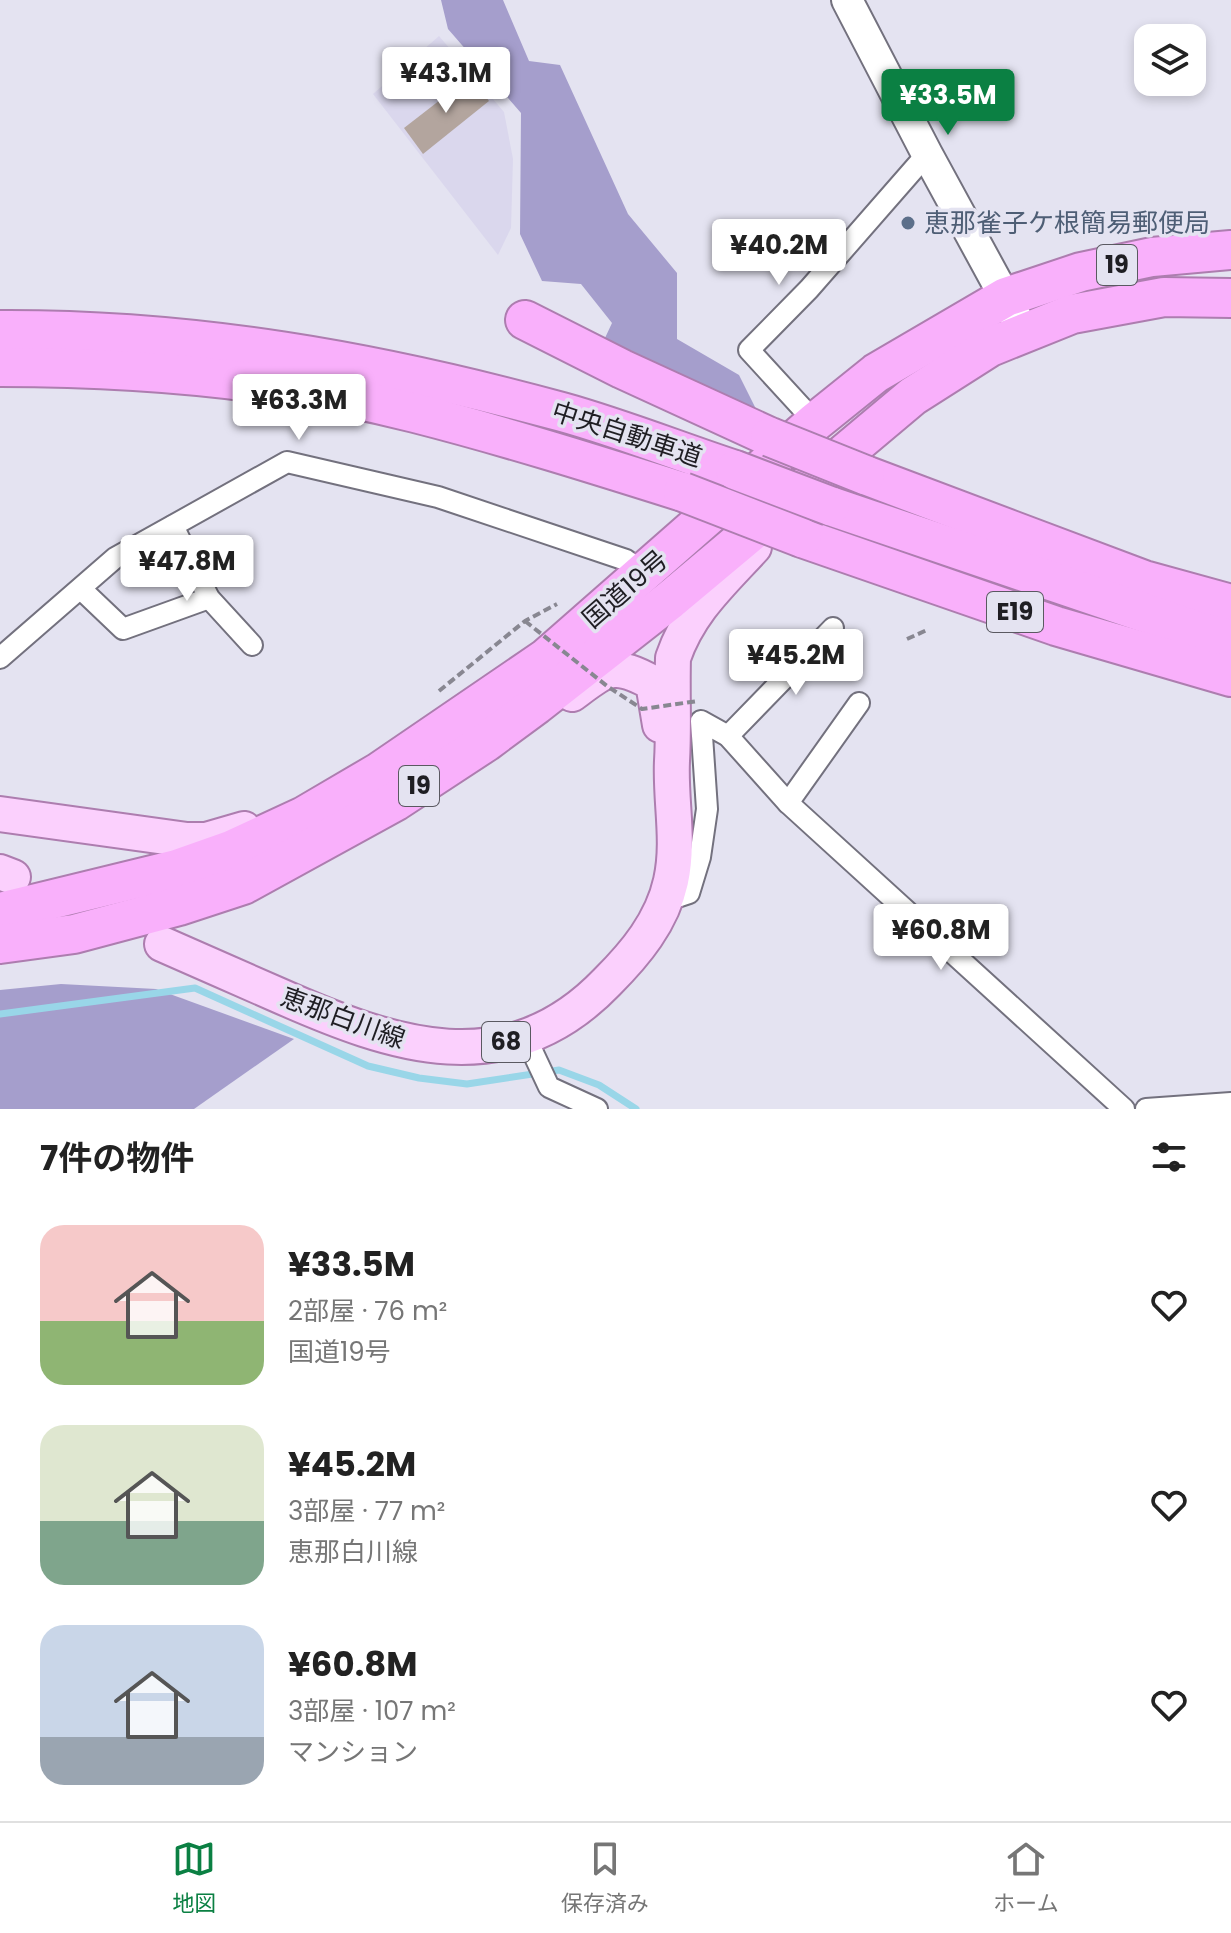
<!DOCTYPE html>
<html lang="ja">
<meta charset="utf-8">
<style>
body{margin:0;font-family:Poppins,"Noto Sans JP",sans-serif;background:#f6f6f6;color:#222;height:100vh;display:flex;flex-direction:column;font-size:30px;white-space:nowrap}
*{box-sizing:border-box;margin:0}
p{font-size:26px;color:#767676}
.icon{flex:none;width:44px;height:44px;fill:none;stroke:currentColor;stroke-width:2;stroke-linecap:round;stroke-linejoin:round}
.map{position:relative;height:1109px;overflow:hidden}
.details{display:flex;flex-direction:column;background:#fff;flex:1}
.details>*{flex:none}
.controls{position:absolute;left:1134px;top:24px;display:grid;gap:16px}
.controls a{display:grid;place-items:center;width:72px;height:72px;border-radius:16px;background:#fff;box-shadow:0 4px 12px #0003;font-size:40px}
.price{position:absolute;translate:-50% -68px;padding:0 18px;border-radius:8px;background:#fff;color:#222;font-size:26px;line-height:52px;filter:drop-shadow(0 2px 4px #0008)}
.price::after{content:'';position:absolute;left:50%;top:48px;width:24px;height:18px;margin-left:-12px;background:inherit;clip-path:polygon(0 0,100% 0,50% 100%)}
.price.active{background:#0b8043;color:#fff}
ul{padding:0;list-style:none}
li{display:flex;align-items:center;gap:24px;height:200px;padding:0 40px}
li span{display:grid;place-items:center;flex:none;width:224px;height:160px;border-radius:24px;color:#555}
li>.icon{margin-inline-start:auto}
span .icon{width:96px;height:96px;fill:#fffc;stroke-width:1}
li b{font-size:34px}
h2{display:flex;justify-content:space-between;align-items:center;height:96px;padding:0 40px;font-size:34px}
.menu{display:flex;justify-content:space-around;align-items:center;height:112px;border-top:2px solid #e0e0e0;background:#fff;font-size:22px;color:#767676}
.menu a{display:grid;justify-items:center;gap:4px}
.menu .active{color:#0b8043}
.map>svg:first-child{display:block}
.built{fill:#dad7ed}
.forest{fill:#a59ecc}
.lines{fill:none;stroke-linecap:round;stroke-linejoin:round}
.stream{stroke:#99d6e8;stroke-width:7}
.building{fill:#b3a59e}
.street-casing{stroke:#73717e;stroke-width:24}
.secondary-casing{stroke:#73717e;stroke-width:34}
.primary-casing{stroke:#ad7daf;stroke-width:38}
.highway-casing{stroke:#ad7daf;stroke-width:42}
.path{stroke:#888791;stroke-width:4;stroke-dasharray:8 4;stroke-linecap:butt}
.street{stroke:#fff;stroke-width:20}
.secondary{stroke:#fff;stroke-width:30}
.primary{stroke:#fbd0fd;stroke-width:34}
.highway{stroke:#f9b0fb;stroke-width:38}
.highway-bridge-casing{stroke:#ad7daf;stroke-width:42;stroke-linecap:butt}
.path-bridge{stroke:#888791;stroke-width:4;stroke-dasharray:8 4;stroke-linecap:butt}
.highway-bridge{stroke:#f9b0fb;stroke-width:38}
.service-dot{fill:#5c6f8a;stroke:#e4e3f1;stroke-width:3}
.labels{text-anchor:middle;stroke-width:7;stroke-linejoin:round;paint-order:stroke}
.shield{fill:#e4e3f1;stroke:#5a5961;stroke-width:2}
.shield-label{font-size:24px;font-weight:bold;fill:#1f1e23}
.service-label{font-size:26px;fill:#4e5e75;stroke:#e4e3f1;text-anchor:start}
.street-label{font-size:26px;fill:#1f1e23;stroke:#e4e3f1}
</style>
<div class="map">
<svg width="1231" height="1109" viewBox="0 0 1231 1109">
<rect width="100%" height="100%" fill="#e4e3f1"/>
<path class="built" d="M439,36L504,112L513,159L511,228L498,255L373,94Z"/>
<g class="forest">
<path d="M441,0H503L529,61L560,65L628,214L677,273V339L739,375L757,411L619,356L605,338L612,323L581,284L542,281L520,234L521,113L448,29Z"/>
<path d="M61,984L156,989L294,1039L194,1109H0V990Z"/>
</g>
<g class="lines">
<path class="stream" d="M0,1014L195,988L368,1066L419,1078L467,1084L559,1070L599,1085L636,1109"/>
</g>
<path class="building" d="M471,76L489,101L423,154L404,128Z"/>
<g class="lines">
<g class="street-casing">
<g id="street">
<path d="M815,422L749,350L809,289L927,154"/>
<path d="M173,526L209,598L252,645"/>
<path d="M81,589L123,629L209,598"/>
<path d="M0,658L115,558L287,462L438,497L626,560L644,573"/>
<path d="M728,736L833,628"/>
<path d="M788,803L1124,1109"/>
<path d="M665,901L689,893L700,857L707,809L701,721L728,736L788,803L859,703"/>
<path d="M526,1038L549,1087L597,1109"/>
<path d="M1146,1109L1231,1103"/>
</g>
</g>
<g class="secondary-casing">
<path id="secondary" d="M847,0L927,154L1024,332"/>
</g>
<g class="primary-casing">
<g id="primary">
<path d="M572,694C607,668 613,661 653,683L660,725"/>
<path d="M0,814L187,840H206L244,829"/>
<path d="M0,872L13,877"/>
<path d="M162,944C201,961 239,978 278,995C393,1046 507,1086 607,982C635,954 662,922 671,881C680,841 670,801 672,761C674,727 672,693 673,658C689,611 721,583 754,547"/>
</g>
</g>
<g class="highway-casing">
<g id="highway">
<path d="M525,320L622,369L770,437"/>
<path d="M0,330C194,329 375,361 562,412C620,428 677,451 735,470"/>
<path d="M0,367C137,367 282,379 415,413C505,436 594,464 683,492"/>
<path d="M865,475L1144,580L1231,604"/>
<path d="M830,506L1201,632L1231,639"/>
<path d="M802,538L1056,626L1231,677"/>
<path d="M0,912L177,869L231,850L304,816L379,772L546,658L815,422L876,373L1006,297L1081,272L1152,257L1231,250"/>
<path d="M0,944L74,934L179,906L243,885L396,801L486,742L536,705L670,600L913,396L990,347L1072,314L1164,297L1231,298"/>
</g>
</g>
<g class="path">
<path d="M907,639L927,630"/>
<path d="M439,691L525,621L557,604"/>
</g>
<use href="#street" class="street"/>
<use href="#secondary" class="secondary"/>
<use href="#primary" class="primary"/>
<use href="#highway" class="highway"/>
<g class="highway-bridge-casing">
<g id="highway-bridge">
<path d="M770,437L865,475"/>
<path d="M735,470L830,506"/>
<path d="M683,492L802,538"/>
</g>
</g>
<path class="path-bridge" d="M525,621L607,686L642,709L698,701"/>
<use href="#highway-bridge" class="highway-bridge"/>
</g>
<circle class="service-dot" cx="908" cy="223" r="8"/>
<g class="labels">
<g class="shield">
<rect x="1097" y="245" width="40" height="40" rx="6"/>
<rect x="987" y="592" width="56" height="40" rx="6"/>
<rect x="399" y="766" width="40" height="40" rx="6"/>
<rect x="482" y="1022" width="48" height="40" rx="6"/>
</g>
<g class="shield-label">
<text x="1117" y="273">19</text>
<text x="1015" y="620">E19</text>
<text x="419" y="794">19</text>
<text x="506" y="1050">68</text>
</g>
<g class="service-label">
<text x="924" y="232">恵那雀子ケ根簡易郵便局</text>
</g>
<g class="street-label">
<text transform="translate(627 434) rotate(18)" y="9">中央自動車道</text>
<text transform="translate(625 589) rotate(-41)" y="9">国道19号</text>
<text transform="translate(343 1018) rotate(20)" y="9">恵那白川線</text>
</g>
</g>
</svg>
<div class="controls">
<a><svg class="icon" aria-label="layers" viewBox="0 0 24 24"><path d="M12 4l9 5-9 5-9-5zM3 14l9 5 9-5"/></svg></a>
</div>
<b class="price" style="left:446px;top:115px">¥43.1M</b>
<b class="price active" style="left:948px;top:137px">¥33.5M</b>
<b class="price" style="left:779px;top:287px">¥40.2M</b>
<b class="price" style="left:299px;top:442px">¥63.3M</b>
<b class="price" style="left:187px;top:603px">¥47.8M</b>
<b class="price" style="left:796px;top:697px">¥45.2M</b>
<b class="price" style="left:941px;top:972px">¥60.8M</b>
</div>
<section class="details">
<h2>7件の物件<svg class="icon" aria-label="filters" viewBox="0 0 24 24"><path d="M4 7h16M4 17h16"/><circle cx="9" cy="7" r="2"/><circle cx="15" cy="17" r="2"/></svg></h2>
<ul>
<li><span style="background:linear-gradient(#f6c9c9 60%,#8fb573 0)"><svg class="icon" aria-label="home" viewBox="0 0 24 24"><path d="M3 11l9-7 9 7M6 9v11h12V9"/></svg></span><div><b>¥33.5M</b><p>2部屋 · 76 m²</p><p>国道19号</p></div><svg class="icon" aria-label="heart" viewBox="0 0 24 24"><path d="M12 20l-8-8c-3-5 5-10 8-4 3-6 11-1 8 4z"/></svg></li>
<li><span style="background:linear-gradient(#dfe7d0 60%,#7fa58c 0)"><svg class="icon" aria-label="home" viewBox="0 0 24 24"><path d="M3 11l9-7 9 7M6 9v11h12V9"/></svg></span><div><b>¥45.2M</b><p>3部屋 · 77 m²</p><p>恵那白川線</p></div><svg class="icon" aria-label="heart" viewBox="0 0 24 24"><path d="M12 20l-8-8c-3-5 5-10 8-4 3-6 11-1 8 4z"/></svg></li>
<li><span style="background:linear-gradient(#c9d6e8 70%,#9aa5b1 0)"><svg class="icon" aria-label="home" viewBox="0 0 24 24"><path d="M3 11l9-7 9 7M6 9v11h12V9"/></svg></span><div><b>¥60.8M</b><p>3部屋 · 107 m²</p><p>マンション</p></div><svg class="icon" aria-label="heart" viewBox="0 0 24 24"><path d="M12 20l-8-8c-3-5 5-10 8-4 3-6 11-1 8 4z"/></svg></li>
</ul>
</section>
<nav class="menu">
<a class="active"><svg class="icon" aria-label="map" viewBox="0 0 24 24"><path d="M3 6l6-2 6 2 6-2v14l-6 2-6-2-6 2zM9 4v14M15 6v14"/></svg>地図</a>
<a><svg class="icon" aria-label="saved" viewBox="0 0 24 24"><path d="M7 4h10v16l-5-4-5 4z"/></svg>保存済み</a>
<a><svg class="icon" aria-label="home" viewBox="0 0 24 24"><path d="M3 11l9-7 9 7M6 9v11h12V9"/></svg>ホーム</a>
</nav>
